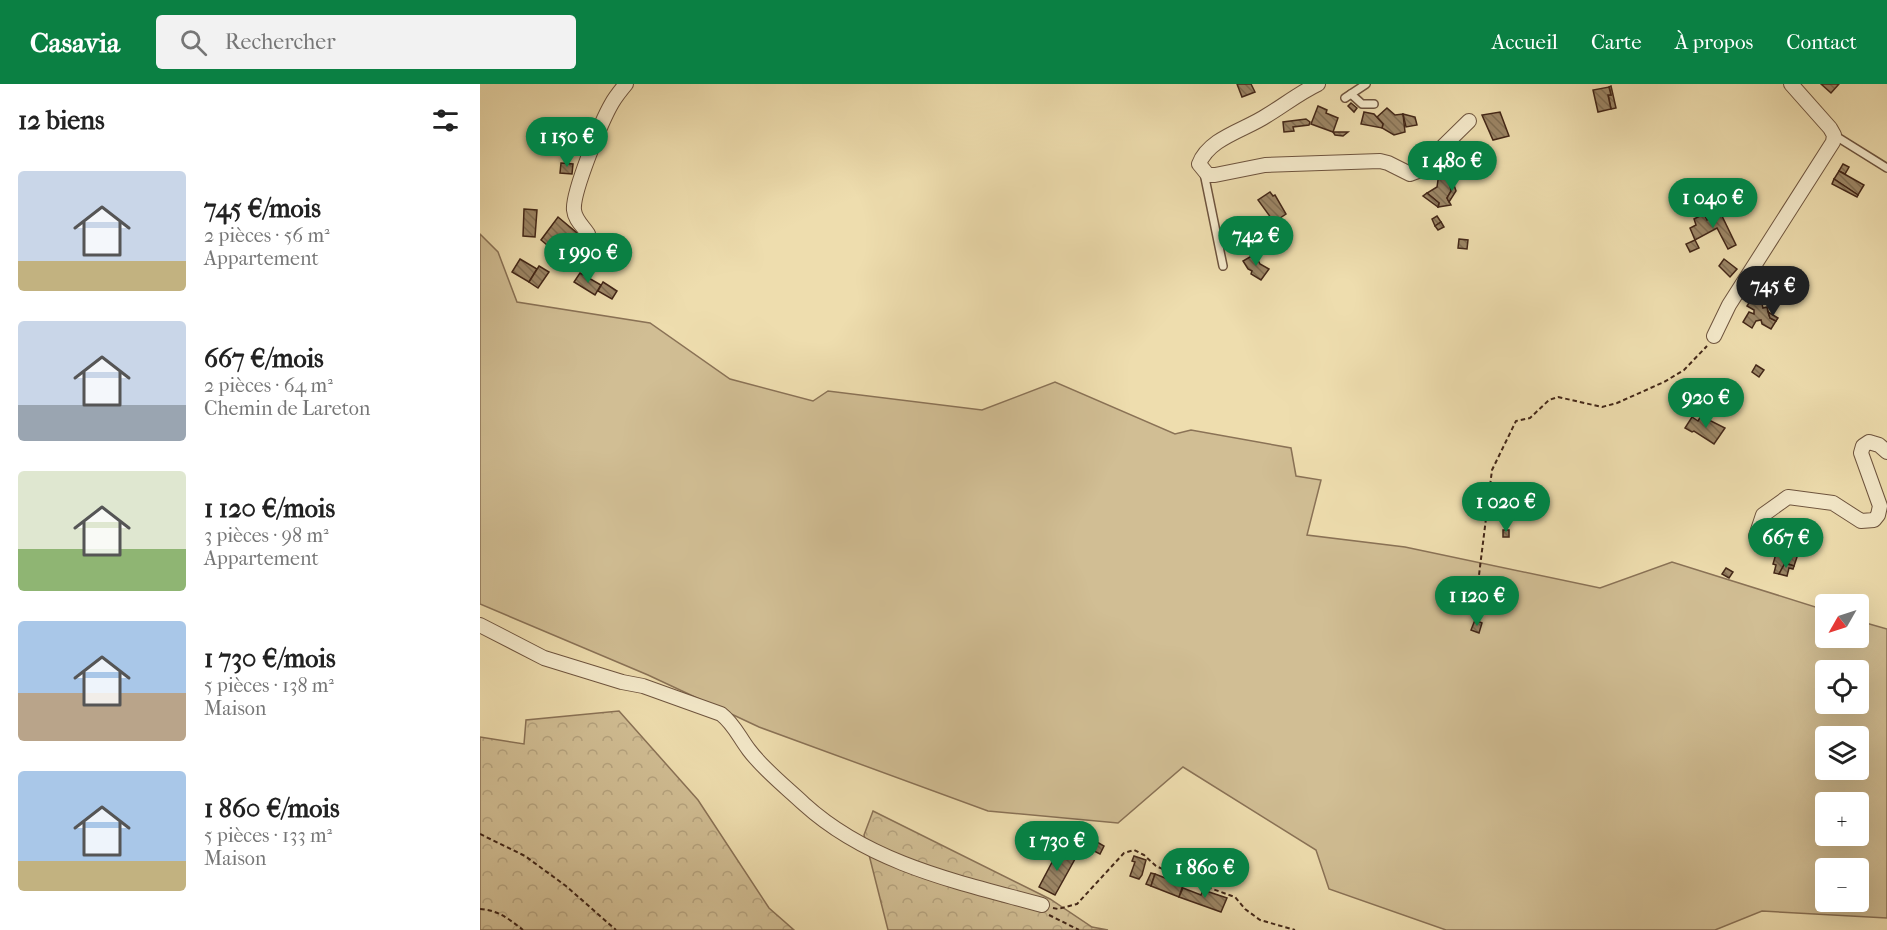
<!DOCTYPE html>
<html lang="fr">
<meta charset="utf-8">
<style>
body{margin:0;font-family:"IM FELL French Canon",serif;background:#f2f2f2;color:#222;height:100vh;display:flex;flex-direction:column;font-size:22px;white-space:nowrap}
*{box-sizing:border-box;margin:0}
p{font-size:20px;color:#767676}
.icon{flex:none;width:33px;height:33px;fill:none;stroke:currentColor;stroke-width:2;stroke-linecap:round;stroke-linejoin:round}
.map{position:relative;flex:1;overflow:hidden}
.side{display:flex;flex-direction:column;background:#fff;width:480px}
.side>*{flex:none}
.needle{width:39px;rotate:231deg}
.tools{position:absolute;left:1335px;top:510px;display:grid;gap:12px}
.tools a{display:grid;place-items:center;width:54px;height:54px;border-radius:6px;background:#fff;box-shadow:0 6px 24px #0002;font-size:30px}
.price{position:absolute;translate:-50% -51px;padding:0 14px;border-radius:21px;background:#0b8043;color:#fff;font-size:20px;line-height:39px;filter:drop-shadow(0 2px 3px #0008)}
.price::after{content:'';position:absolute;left:50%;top:36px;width:18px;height:14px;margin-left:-9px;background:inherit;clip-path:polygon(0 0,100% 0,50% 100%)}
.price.selected{background:#222;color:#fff}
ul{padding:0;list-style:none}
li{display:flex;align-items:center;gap:18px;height:150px;padding:0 18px}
li span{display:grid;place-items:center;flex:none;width:168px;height:120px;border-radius:6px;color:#555}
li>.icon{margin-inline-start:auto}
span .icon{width:72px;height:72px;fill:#fffc;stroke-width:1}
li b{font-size:26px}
h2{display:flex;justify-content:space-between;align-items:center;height:72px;padding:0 18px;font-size:26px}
header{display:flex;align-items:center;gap:36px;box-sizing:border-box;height:84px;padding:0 30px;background:#0b8043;color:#fff}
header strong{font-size:28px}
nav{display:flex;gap:33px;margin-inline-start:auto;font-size:21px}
.search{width:420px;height:54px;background:#f2f2f2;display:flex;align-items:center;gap:15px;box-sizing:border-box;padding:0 21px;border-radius:6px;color:#767676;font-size:22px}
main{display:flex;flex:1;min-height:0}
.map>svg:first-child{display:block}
.green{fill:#d1be94;stroke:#8a7256;stroke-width:1.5;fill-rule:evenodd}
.forest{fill:url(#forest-crowns);stroke:#8a7256;stroke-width:1.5}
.building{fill:url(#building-back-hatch);stroke:#432718;stroke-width:1.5}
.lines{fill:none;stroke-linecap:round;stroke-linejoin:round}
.service-casing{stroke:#6e543e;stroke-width:10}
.minor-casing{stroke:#6e543e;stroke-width:16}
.path{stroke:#432718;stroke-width:2;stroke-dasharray:4.5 3;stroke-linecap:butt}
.service{stroke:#f4e9ca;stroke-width:7}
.minor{stroke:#f4e9ca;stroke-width:14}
</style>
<header>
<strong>Casavia</strong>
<div class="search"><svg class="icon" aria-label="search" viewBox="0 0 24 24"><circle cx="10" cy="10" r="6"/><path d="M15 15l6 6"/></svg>Rechercher</div>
<nav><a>Accueil</a><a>Carte</a><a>À propos</a><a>Contact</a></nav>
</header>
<main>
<section class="side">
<h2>12 biens<svg class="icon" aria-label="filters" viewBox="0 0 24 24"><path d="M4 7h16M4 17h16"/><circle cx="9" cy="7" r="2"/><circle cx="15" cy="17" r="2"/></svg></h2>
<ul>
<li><span style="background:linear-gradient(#c9d6e8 75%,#c2b280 0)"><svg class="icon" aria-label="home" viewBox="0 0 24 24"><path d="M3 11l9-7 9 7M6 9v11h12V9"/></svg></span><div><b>745 €/mois</b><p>2 pièces · 56 m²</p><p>Appartement</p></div></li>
<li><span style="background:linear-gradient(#c9d6e8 70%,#9aa5b1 0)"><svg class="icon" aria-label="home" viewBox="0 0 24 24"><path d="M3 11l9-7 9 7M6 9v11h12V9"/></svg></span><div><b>667 €/mois</b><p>2 pièces · 64 m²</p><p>Chemin de Lareton</p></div></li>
<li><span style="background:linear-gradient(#dfe7d0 65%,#8fb573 0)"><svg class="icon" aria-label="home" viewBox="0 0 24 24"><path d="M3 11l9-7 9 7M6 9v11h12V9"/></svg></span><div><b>1 120 €/mois</b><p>3 pièces · 98 m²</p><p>Appartement</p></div></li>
<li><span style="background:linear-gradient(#a9c7e8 60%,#b9a48a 0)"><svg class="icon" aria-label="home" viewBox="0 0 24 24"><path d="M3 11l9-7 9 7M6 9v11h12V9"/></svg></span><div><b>1 730 €/mois</b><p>5 pièces · 138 m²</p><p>Maison</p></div></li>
<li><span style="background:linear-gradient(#a9c7e8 75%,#c2b280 0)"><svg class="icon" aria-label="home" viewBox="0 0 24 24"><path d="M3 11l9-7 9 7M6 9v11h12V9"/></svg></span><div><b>1 860 €/mois</b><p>5 pièces · 133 m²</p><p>Maison</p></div></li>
</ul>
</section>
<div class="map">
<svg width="1407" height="846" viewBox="0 0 1407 846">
<defs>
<pattern id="forest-crowns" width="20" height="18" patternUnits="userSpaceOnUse" patternTransform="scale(1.5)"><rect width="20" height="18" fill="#d1be94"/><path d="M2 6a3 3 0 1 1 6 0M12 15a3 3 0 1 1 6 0" fill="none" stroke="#b5a37f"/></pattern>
<pattern id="building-back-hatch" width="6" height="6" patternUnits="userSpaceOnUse" patternTransform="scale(1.5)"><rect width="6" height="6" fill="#9c8666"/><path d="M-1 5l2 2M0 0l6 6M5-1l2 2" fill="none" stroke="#816e53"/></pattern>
</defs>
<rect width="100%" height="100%" fill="#eeddae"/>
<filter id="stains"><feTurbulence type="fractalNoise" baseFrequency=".00333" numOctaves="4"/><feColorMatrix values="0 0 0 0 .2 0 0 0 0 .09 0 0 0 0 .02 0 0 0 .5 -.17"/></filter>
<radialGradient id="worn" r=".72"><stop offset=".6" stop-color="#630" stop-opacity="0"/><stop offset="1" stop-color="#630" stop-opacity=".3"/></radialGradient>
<path class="green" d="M0,150L18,168L37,218L170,239L250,295L333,317L348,307L502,326L575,298L695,350L711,346L811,364L816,392L841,396L827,451L925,463L1120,504L1192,478L1345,526L1346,554H1378L1379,537L1407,545V834L1282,827L1235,846H966L849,805L836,766L703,683L638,739L508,727L279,643L168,591L0,520ZM1346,586H1378V620H1346ZM1346,652H1378V686H1346ZM1346,718H1378V752H1346ZM1346,784H1378V818H1346Z"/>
<g class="forest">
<path d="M139,627L218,716L289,824L314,846H0V653L44,660L46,636Z"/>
<path d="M393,727L570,815L612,843L628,846H408L384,751Z"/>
</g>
<g class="building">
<path d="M757,0H771L775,8L762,13Z"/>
<path d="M1341,0H1359L1351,9Z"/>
<path d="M1131,2L1136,24L1131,25L1128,11H1131L1129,3Z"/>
<path d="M1129,3L1131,11H1128L1131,25L1118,28L1113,6Z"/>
<path d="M871,19L877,24L874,28L868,22Z"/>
<path d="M838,22L847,26L846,29L858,34L853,48L831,40Z"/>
<path d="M907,24L915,31L923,30L925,48L914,51L902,44L903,40L897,33Z"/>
<path d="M884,28L894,30L903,40L902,44L881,40Z"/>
<path d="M1020,28L1029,52L1013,56L1002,31Z"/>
<path d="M923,30L935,33L937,41L926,43Z"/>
<path d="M826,35L830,38L829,41L813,43L814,47L804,48L803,38Z"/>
<path d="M853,48H868L863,52L855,51Z"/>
<path d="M83,57H92L91,62L83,61Z"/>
<path d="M81,79L93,80L92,90L80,89Z"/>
<path d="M1363,80L1369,83L1365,90L1359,87Z"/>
<path d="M1359,87L1384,101L1378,111L1354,95Z"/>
<path d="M959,89H965L977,96L970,100L971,107L967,114L971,121L958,123L959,119L947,109L957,103Z"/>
<path d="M1354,95L1378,111L1377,113L1352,100Z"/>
<path d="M973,98L976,107L969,118L967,114L971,107L970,100Z"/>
<path d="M790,108L793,112L795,111L806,130L794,138L778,116Z"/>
<path d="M947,109L959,119L958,123L943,112Z"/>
<path d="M44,125L57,126L55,153L43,152Z"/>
<path d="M1224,130L1227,136L1241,130L1256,161L1248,165L1237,144L1215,156L1210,144L1216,141L1214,135Z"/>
<path d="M957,132L961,138L955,142L952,135Z"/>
<path d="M78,133L103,154L96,164L90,158L79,171L61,156Z"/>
<path d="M961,138L964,143L958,146L955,142Z"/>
<path d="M979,155L988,156L987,165L978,164Z"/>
<path d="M1215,156L1219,164L1210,168L1206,160Z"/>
<path d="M775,170L780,180L789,185L781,196L771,190L772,187L768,185L763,177Z"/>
<path d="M40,175L57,185L49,198L32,188Z"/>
<path d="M1244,175L1257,185L1250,193L1239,182Z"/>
<path d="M59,182L69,188L58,204L49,198Z"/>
<path d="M100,189L121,201L115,211L94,198Z"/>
<path d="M123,198L137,207L132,215L118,207Z"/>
<path d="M1272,214L1282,220L1283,224L1287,223L1290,234L1296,237L1291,245L1282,240L1281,236L1276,237L1272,244L1263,238L1269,228L1274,230V226L1267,222Z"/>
<path d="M1288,228L1298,234L1296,237L1290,234Z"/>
<path d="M1276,281L1284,286L1279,293L1272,288Z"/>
<path d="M1221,332L1245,344L1234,360L1214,347L1212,348L1205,344L1212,333L1218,337Z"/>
<rect x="1023" y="446" width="6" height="7"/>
<path d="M1302,449L1317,452L1314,464L1299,490L1294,489L1296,481L1293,480Z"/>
<path d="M1314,464L1313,469L1318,470L1314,482L1305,479Z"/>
<path d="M1305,479L1314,482L1313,485L1309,484L1307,492L1299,490Z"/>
<path d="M1246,484L1253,488L1249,494L1242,490Z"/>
<path d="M995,536L1002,539L999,549L991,546Z"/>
<path d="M610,754L624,762L620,770L606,763Z"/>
<path d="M579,765L595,775L575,811L559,803Z"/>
<path d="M704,766L721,773L717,785L711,783L709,786L693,780L695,775L700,776Z"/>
<path d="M654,772L666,776L662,791L659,795L650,792L655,778L652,777Z"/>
<path d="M671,789L675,790L671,802L666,800Z"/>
<path d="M675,790L703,801L699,813L671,802Z"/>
<path d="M703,804L721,811L723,806L747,814L741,828L699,813Z"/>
</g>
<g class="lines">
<g class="service-casing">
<g id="service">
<path d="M871,10L882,20H894"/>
<path d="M865,14L886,0"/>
<path d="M1354,51L1407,84"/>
<path d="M724,89L743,182"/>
</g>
</g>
<g class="minor-casing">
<g id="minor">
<path d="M838,0C819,9 803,22 786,32C765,46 729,54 719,80L728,91H735L785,81L900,77L908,79L930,90L938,87L989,37"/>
<path d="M108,150C103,142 95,136 94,126C92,109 122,36 132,19C136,12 141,6 146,0"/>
<path d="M1234,252L1249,221L1353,58L1354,51L1350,44L1311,0"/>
<path d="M1276,452L1283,431L1308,413L1353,419L1381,437L1394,436L1398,431L1400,422L1381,369L1383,362L1389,358L1399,361L1407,368"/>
<path d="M0,541L64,574L142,598L163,602L241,630C254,640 259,653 269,666C284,686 306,703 324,720C390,780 478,798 562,821"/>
</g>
</g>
<g class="path">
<path d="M68,177L105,187L116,186L121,177L116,159"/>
<path d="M980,510L993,506L999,491L1012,386L1036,337L1050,334L1069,316L1078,313L1122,323L1137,319L1184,298L1204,286L1227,262"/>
<path d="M0,750L45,772L86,802L136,846"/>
<path d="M573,824L578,825L597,820L644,769L654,766L664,771L676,782L707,796L755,813L765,825L780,836L815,846"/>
<path d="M0,825C18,826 29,835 43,846"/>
<path d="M569,831L599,846"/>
</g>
<use href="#service" class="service"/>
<use href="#minor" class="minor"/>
</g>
<rect width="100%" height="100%" filter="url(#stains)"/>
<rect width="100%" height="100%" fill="url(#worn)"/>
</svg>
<div class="tools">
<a><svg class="needle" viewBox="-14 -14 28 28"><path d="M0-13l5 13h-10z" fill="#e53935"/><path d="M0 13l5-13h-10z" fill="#767676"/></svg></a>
<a><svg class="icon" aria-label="locate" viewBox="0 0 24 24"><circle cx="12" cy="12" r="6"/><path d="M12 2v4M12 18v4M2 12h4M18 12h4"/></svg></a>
<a><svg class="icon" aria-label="layers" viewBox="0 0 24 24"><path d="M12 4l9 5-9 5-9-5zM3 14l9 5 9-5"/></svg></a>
<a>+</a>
<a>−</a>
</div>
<b class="price" style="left:87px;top:84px">1 150 €</b>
<b class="price" style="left:972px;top:108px">1 480 €</b>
<b class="price" style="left:1233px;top:145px">1 040 €</b>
<b class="price" style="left:776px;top:183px">742 €</b>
<b class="price" style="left:108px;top:200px">1 990 €</b>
<b class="price selected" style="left:1293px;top:233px">745 €</b>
<b class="price" style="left:1226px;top:345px">920 €</b>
<b class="price" style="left:1026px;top:449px">1 020 €</b>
<b class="price" style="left:1306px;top:485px">667 €</b>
<b class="price" style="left:997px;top:543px">1 120 €</b>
<b class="price" style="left:577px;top:788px">1 730 €</b>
<b class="price" style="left:725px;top:815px">1 860 €</b>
</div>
</main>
